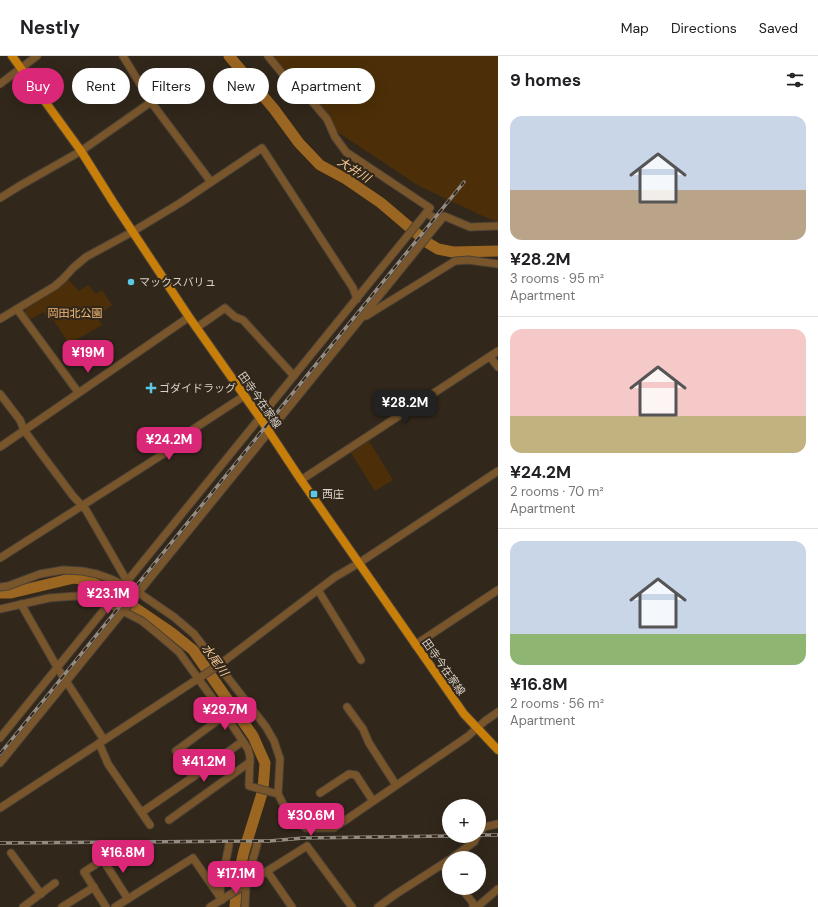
<!DOCTYPE html>
<meta charset="utf-8">
<style>
body{margin:0;font-family:"DM Sans","Noto Sans JP",sans-serif;background:#f6f6f6;color:#202124;height:100vh;display:flex;flex-direction:column;font-size:15px;white-space:nowrap}
*{box-sizing:border-box;margin:0}
p{font-size:13px;color:#757577}
.icon{flex:none;width:22px;height:22px;fill:none;stroke:currentColor;stroke-width:2;stroke-linecap:round;stroke-linejoin:round}
.map{position:relative;flex:1;overflow:hidden}
.sheet{display:flex;flex-direction:column;background:#fff;width:320px}
.sheet>*{flex:none}
.top-card{position:absolute;left:12px;top:12px;width:380px;height:36px;display:flex;gap:8px}
.tools{position:absolute;left:442px;top:743px;display:grid;gap:8px}
.tools a{display:grid;place-items:center;width:44px;height:44px;border-radius:50%;background:#fff;box-shadow:0 4px 16px #0002;font-size:20px}
.price{position:absolute;translate:-50% -34px;padding:0 9px;border-radius:8px;background:#db2777;color:#fff;font-size:13px;line-height:26px;filter:drop-shadow(0 1px 2px #0008)}
.price::after{content:'';position:absolute;left:50%;top:24px;width:12px;height:9px;margin-left:-6px;background:inherit;clip-path:polygon(0 0,100% 0,50% 100%)}
.price.on{background:#222;color:#fff}
ul{padding:0;list-style:none}
li{display:grid;align-content:center;gap:8px;height:212px;padding:0 12px}
li+li{border-top:1px solid #e0e0e0}
li span{display:grid;place-items:center;height:124px;border-radius:12px;color:#555}
li>.icon{margin-inline-start:auto}
span .icon{width:72px;height:72px;fill:#fffc;stroke-width:1}
li b{font-size:17px}
h2{display:flex;justify-content:space-between;align-items:center;height:48px;padding:0 12px;font-size:17px}
.pill{padding:0 14px;border-radius:18px;background:#fff;box-shadow:0 4px 16px #0002;font-size:14px;line-height:36px}
.pill.on{background:#db2777;color:#fff}
header{display:flex;align-items:center;gap:24px;box-sizing:border-box;height:56px;padding:0 20px;background:#fff;border-bottom:1px solid #e0e0e0}
header strong{font-size:19px}
nav{display:flex;gap:22px;margin-inline-start:auto;font-size:14px}
main{display:flex;flex:1;min-height:0}
.map>svg:first-child{display:block}
.green{fill:#4c2f08}
.lines{fill:none;stroke-linecap:round;stroke-linejoin:round}
.river{stroke:#9b6622;stroke-width:11}
.minor-casing{stroke:#4c4237;stroke-width:9}
.major-casing{stroke:#4c4237;stroke-width:10}
.minor{stroke:#79552b;stroke-width:7}
.major{stroke:#c87f09;stroke-width:8}
.rail-casing{stroke:#948b82;stroke-width:3.5}
.rail{stroke:#31271b;stroke-width:2;stroke-dasharray:6;stroke-linecap:butt}
.poi-dot{fill:#5bc8e6;stroke:#31271b;stroke-width:1.5}
.labels{text-anchor:middle;stroke-width:4;stroke-linejoin:round;paint-order:stroke}
.poi-label{font-size:11px;fill:#d9d1ca;stroke:#31271b;text-anchor:start}
.park-label{font-size:11px;fill:#f9bd7a;stroke:#31271b}
.street-label{font-size:11px;fill:#d9d1ca;stroke:#31271b}
.water-label{font-size:12px;font-style:italic;fill:#f8cc9a;stroke:#31271b}
</style>
<header>
<strong>Nestly</strong>
<nav><a>Map</a><a>Directions</a><a>Saved</a></nav>
</header>
<main>
<div class="map">
<svg width="498" height="851" viewBox="0 0 498 851">
<rect width="100%" height="100%" fill="#31271b"/>
<g class="green">
<path d="M265,0H498V166L483,160L419,130L333,73L269,6Z"/>
<path d="M67,222L79,235L88,229L96,238L102,234L112,249L97,260L102,269L69,288L53,263L49,265L44,256L29,264L25,257L26,250Z"/>
<path d="M369,385L393,424L375,435L351,397Z"/>
</g>
<g class="lines">
<g class="river">
<path d="M229,0L274,53L299,87L320,109L346,123L381,147L428,187L438,193L453,196L498,195"/>
<path d="M0,537H11L74,522L92,526L125,545L172,577L193,594L253,680L265,707L263,734L244,795L237,825L235,851"/>
</g>
<g class="minor-casing">
<g id="minor">
<path d="M123,0L151,46L211,126"/>
<path d="M0,28L37,0"/>
<path d="M0,142L21,129L81,95L151,46"/>
<path d="M426,157L440,165"/>
<path d="M17,253L78,336"/>
<path d="M366,260L455,205L468,204L498,208"/>
<path d="M0,263L55,230L63,223L73,212L86,201L132,176L180,147L262,92L353,232L357,243"/>
<path d="M196,272L225,252L235,261L243,264L294,320"/>
<path d="M490,301L498,311"/>
<path d="M0,338L20,364L24,374L43,400L73,440L86,454L127,525"/>
<path d="M0,391L189,261"/>
<path d="M301,424L498,295"/>
<path d="M0,502L168,395L192,374L244,340"/>
<path d="M0,531L8,530L40,518L63,514L82,515L97,518L111,523L139,537L174,561L194,578L266,671L274,685L280,703L278,738L290,761L306,772H334L467,681L485,665L498,656"/>
<path d="M318,534L361,604"/>
<path d="M21,548L57,611L104,684"/>
<path d="M0,553L49,542L76,540L92,542L109,548L142,565L158,578L179,596L234,672L248,693L250,701L249,730L278,738"/>
<path d="M415,589L498,534"/>
<path d="M347,651L363,673L369,687L396,729"/>
<path d="M0,682L430,152L346,96L335,81L327,63L310,43L285,21L268,0"/>
<path d="M99,687L108,708L150,769"/>
<path d="M0,707L444,160L470,171L498,170"/>
<path d="M193,721L176,695L225,659"/>
<path d="M320,737L349,718L356,719L373,745"/>
<path d="M0,752L219,609L335,521L359,507L498,415"/>
<path d="M142,756L193,721L243,685"/>
<path d="M169,764L250,706"/>
<path d="M479,778L484,771L498,768"/>
<path d="M11,797L41,838"/>
<path d="M452,802L474,786L477,780"/>
<path d="M103,804L128,843"/>
<path d="M442,810L449,816"/>
<path d="M267,815L292,851"/>
<path d="M461,832L473,847V851"/>
<path d="M221,842L220,834L229,789"/>
<path d="M23,851L55,827"/>
<path d="M62,851L94,831"/>
<path d="M106,851L84,816L124,790"/>
<path d="M115,851L193,802L222,844"/>
<path d="M210,851L307,790L352,851"/>
<path d="M245,851L246,828L257,789"/>
<path d="M378,851L396,838L449,804"/>
<path d="M477,851L498,833"/>
</g>
</g>
<g class="major-casing">
<path id="major" d="M12,0L81,95L113,146L189,261L260,362L301,424L464,658L498,694"/>
</g>
<use href="#minor" class="minor"/>
<use href="#major" class="major"/>
<g class="rail-casing">
<g id="rail">
<path d="M0,698L464,126"/>
<path d="M479,779H498"/>
<path d="M0,787L269,785L304,782L449,780"/>
</g>
</g>
<use href="#rail" class="rail"/>
</g>
<g class="poi-dot">
<circle cx="131" cy="226" r="4"/>
<path d="M149 326h4v4h4v4h-4v4h-4v-4h-4v-4h4z"/>
<rect x="310" y="434" width="8" height="8" rx="2"/>
</g>
<g class="labels">
<g class="poi-label">
<text x="139" y="230">マックスバリュ</text>
<text x="159" y="336">ゴダイドラッグ</text>
<text x="322" y="442">西庄</text>
</g>
<g class="park-label">
<text x="75" y="261">岡田北公園</text>
</g>
<g class="street-label">
<text transform="translate(260 344) rotate(55)" y="4">田寺今在家線</text>
<text transform="translate(444 611) rotate(55)" y="4">田寺今在家線</text>
</g>
<g class="water-label">
<text transform="translate(354 114) rotate(32)" y="4">大井川</text>
<text transform="translate(215 604) rotate(54)" y="4">水尾川</text>
</g>
</g>
</svg>
<div class="tools">
<a>+</a>
<a>−</a>
</div>
<b class="price" style="left:88px;top:318px">¥19M</b>
<b class="price on" style="left:405px;top:368px">¥28.2M</b>
<b class="price" style="left:169px;top:405px">¥24.2M</b>
<b class="price" style="left:108px;top:559px">¥23.1M</b>
<b class="price" style="left:225px;top:675px">¥29.7M</b>
<b class="price" style="left:204px;top:727px">¥41.2M</b>
<b class="price" style="left:311px;top:781px">¥30.6M</b>
<b class="price" style="left:123px;top:818px">¥16.8M</b>
<b class="price" style="left:236px;top:839px">¥17.1M</b>
<div class="top-card">
<a class="pill on">Buy</a>
<a class="pill">Rent</a>
<a class="pill">Filters</a>
<a class="pill">New</a>
<a class="pill">Apartment</a>
</div>
</div>
<section class="sheet">
<h2>9 homes<svg class="icon" aria-label="filters" viewBox="0 0 24 24"><path d="M4 7h16M4 17h16"/><circle cx="9" cy="7" r="2"/><circle cx="15" cy="17" r="2"/></svg></h2>
<ul>
<li><span style="background:linear-gradient(#c9d6e8 60%,#b9a48a 0)"><svg class="icon" aria-label="home" viewBox="0 0 24 24"><path d="M3 11l9-7 9 7M6 9v11h12V9"/></svg></span><div><b>¥28.2M</b><p>3 rooms · 95 m²</p><p>Apartment</p></div></li>
<li><span style="background:linear-gradient(#f6c9c9 70%,#c2b280 0)"><svg class="icon" aria-label="home" viewBox="0 0 24 24"><path d="M3 11l9-7 9 7M6 9v11h12V9"/></svg></span><div><b>¥24.2M</b><p>2 rooms · 70 m²</p><p>Apartment</p></div></li>
<li><span style="background:linear-gradient(#c9d6e8 75%,#8fb573 0)"><svg class="icon" aria-label="home" viewBox="0 0 24 24"><path d="M3 11l9-7 9 7M6 9v11h12V9"/></svg></span><div><b>¥16.8M</b><p>2 rooms · 56 m²</p><p>Apartment</p></div></li>
</ul>
</section>
</main>
